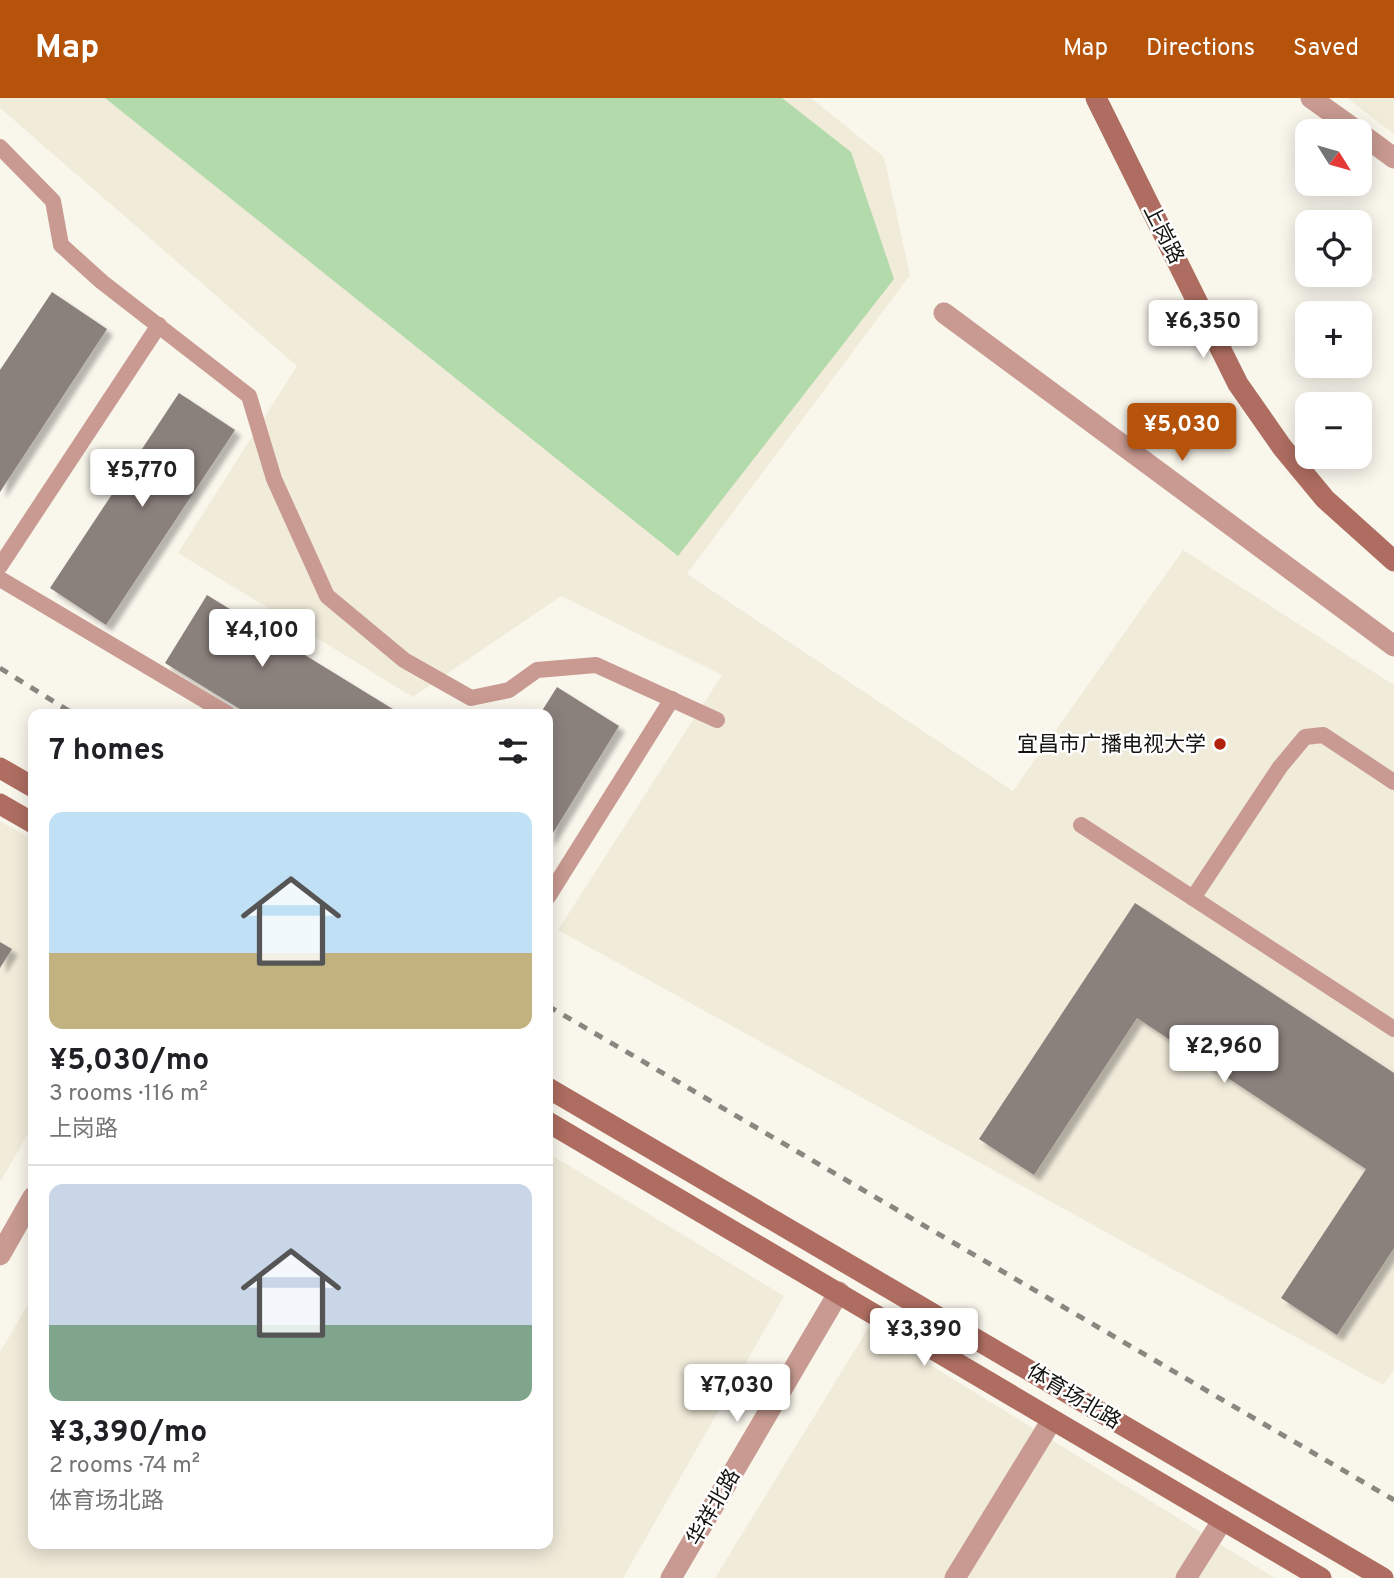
<!DOCTYPE html>
<meta charset="utf-8">
<style>
body{margin:0;font-family:Overpass,"Noto Sans SC",sans-serif;background:#f2f2f2;color:#202124;height:100vh;display:flex;flex-direction:column;font-size:26px;white-space:nowrap}
*{box-sizing:border-box;margin:0}
p{font-size:23px;color:#757577}
.icon{flex:none;width:38px;height:38px;fill:none;stroke:currentColor;stroke-width:2;stroke-linecap:round;stroke-linejoin:round}
.map{position:relative;flex:1;overflow:hidden}
.details{position:absolute;left:28px;top:611px;width:525px;height:840px;display:flex;flex-direction:column;background:#fff;border-radius:14px;box-shadow:0 4px 18px #0003}
.details>*{flex:none}
.needle{width:46px;rotate:127deg}
.controls{position:absolute;left:1295px;top:21px;display:grid;gap:14px}
.controls a{display:grid;place-items:center;width:77px;height:77px;border-radius:14px;background:#fff;box-shadow:0 4px 18px #0003;font-size:35px}
.price{position:absolute;translate:-50% -60px;padding:0 16px;border-radius:7px;background:#fff;color:#222;font-size:23px;line-height:46px;filter:drop-shadow(0 2px 4px #0008)}
.price::after{content:'';position:absolute;left:50%;top:42px;width:21px;height:16px;margin-left:-10px;background:inherit;clip-path:polygon(0 0,100% 0,50% 100%)}
.price.selected{background:#b45309;color:#fff}
ul{padding:0;list-style:none}
li{display:grid;align-content:center;gap:14px;height:371px;padding:0 21px}
li+li{border-top:2px solid #e0e0e0}
li span{display:grid;place-items:center;height:217px;border-radius:14px;color:#555}
li>.icon{margin-inline-start:auto}
span .icon{width:126px;height:126px;fill:#fffc;stroke-width:1}
li b{font-size:30px}
h2{display:flex;justify-content:space-between;align-items:center;height:84px;padding:0 21px;font-size:30px}
header{display:flex;align-items:center;gap:42px;box-sizing:border-box;height:98px;padding:0 35px;background:#b45309;color:#fff}
header strong{font-size:33px}
nav{display:flex;gap:38px;margin-inline-start:auto;font-size:24px}
.map>svg:first-child{display:block}
.built{fill:#f1ebda}
.green{fill:#b3daaa}
.building{fill:#8b817c;filter:url(#shadow)}
.lines{fill:none;stroke-linecap:round;stroke-linejoin:round}
.lane{stroke:#c89a91;stroke-width:16}
.street{stroke:#c89a91;stroke-width:21}
.secondary{stroke:#ae6d60;stroke-width:21}
.rail{stroke:#898780;stroke-width:5;stroke-dasharray:9 9;stroke-linecap:butt}
.poi-dot{fill:#b0220c;stroke:#fff;stroke-width:2.5}
.labels{text-anchor:middle;stroke-width:5;stroke-linejoin:round;paint-order:stroke}
.street-label{font-size:21px;fill:#151410;stroke:#fff}
.poi-label{font-size:21px;fill:#151410;stroke:#fff;text-anchor:end}
</style>
<header>
<strong>Map</strong>
<nav><a>Map</a><a>Directions</a><a>Saved</a></nav>
</header>
<div class="map">
<svg width="1394" height="1480" viewBox="0 0 1394 1480">
<defs>
<filter id="shadow"><feDropShadow dx="6" dy="6" stdDeviation="2" flood-color="#0004"/></filter>
</defs>
<rect width="100%" height="100%" fill="#f9f6ec"/>
<g class="built">
<path d="M0,0H811L884,59L910,177L687,476L1013,693L1183,452L1394,587V1272L1383,1287L558,832L722,577L561,498L413,599L178,455L297,268L0,10Z"/>
<path d="M1347,0H1394V36Z"/>
<path d="M0,723L33,742V1027L0,1084Z"/>
<path d="M548,1055L784,1198L623,1480H0V1254L33,1198V1446H548Z"/>
<path d="M869,1229L1275,1480H715Z"/>
</g>
<path class="green" d="M105,0H782L851,54L894,181L678,458Z"/>
<g class="building">
<path d="M52,194L107,231L0,394V272Z"/>
<path d="M179,295L235,332L106,527L50,490Z"/>
<path d="M207,497L396,613L393,616H248L165,565Z"/>
<path d="M557,589L619,628L548,743V616H540Z"/>
<path d="M1135,805L1394,975V1150L1337,1237L1281,1200L1366,1071L1137,920L1034,1077L979,1041Z"/>
<path d="M0,844L12,851L0,870Z"/>
</g>
<g class="lines">
<g class="lane">
<path d="M0,49L53,103L61,147L102,184L249,298L274,381L327,498L404,562L471,600L509,592L537,572L596,567L717,622"/>
<path d="M0,468L159,227"/>
<path d="M0,481L228,616"/>
<path d="M1081,727L1394,931"/>
<path d="M548,799L672,601"/>
<path d="M1193,800L1280,669L1305,639L1323,637L1394,684"/>
</g>
<g class="street">
<path d="M1311,0L1357,33"/>
<path d="M1360,35L1394,60"/>
<path d="M944,215L1394,548"/>
<path d="M0,1157L33,1099"/>
<path d="M671,1480L839,1194"/>
<path d="M955,1480L1052,1322"/>
<path d="M1186,1480L1222,1423"/>
</g>
<g class="secondary">
<path d="M1096,0L1238,286L1282,349L1325,401L1394,463"/>
<path d="M0,670L33,689"/>
<path d="M0,706L33,725"/>
<path d="M548,990L1383,1480"/>
<path d="M548,1024L1321,1480"/>
</g>
<g class="rail">
<path d="M0,570L74,616"/>
<path d="M548,908L1394,1402"/>
</g>
</g>
<circle class="poi-dot" cx="1220" cy="646" r="7"/>
<g class="labels">
<g class="street-label">
<text transform="translate(1164 136) rotate(63)" y="7">上岗路</text>
<text transform="translate(1074 1298) rotate(31)" y="7">体育场北路</text>
<text transform="translate(713 1409) rotate(-60)" y="7">华祥北路</text>
</g>
<g class="poi-label">
<text x="1206" y="653">宜昌市广播电视大学</text>
</g>
</g>
</svg>
<div class="controls">
<a><svg class="needle" viewBox="-14 -14 28 28"><path d="M0-13l5 13h-10z" fill="#e53935"/><path d="M0 13l5-13h-10z" fill="#757577"/></svg></a>
<a><svg class="icon" aria-label="locate" viewBox="0 0 24 24"><circle cx="12" cy="12" r="6"/><path d="M12 2v4M12 18v4M2 12h4M18 12h4"/></svg></a>
<a>+</a>
<a>−</a>
</div>
<b class="price" style="left:1203px;top:262px">¥6,350</b>
<b class="price selected" style="left:1182px;top:365px">¥5,030</b>
<b class="price" style="left:142px;top:411px">¥5,770</b>
<b class="price" style="left:262px;top:571px">¥4,100</b>
<b class="price" style="left:1224px;top:987px">¥2,960</b>
<b class="price" style="left:924px;top:1270px">¥3,390</b>
<b class="price" style="left:737px;top:1326px">¥7,030</b>
<section class="details">
<h2>7 homes<svg class="icon" aria-label="filters" viewBox="0 0 24 24"><path d="M4 7h16M4 17h16"/><circle cx="9" cy="7" r="2"/><circle cx="15" cy="17" r="2"/></svg></h2>
<ul>
<li><span style="background:linear-gradient(#bfe0f5 65%,#c2b280 0)"><svg class="icon" aria-label="home" viewBox="0 0 24 24"><path d="M3 11l9-7 9 7M6 9v11h12V9"/></svg></span><div><b>¥5,030/mo</b><p>3 rooms · 116 m²</p><p>上岗路</p></div></li>
<li><span style="background:linear-gradient(#c9d6e8 65%,#7fa58c 0)"><svg class="icon" aria-label="home" viewBox="0 0 24 24"><path d="M3 11l9-7 9 7M6 9v11h12V9"/></svg></span><div><b>¥3,390/mo</b><p>2 rooms · 74 m²</p><p>体育场北路</p></div></li>
</ul>
</section>
</div>
